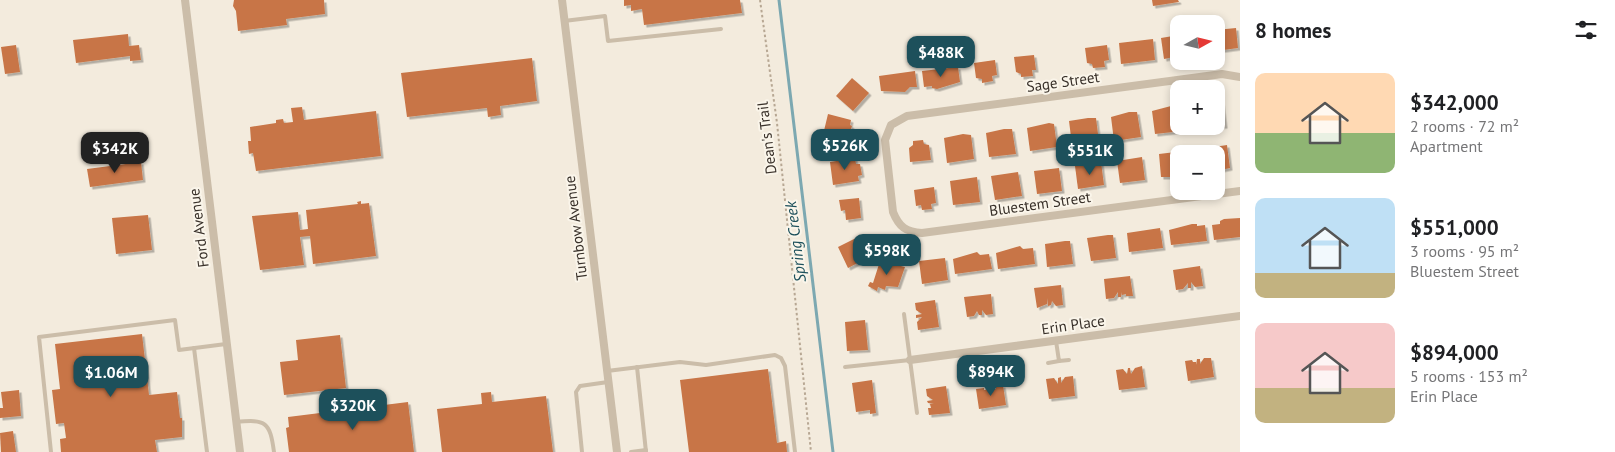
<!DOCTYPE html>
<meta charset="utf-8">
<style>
body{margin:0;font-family:"PT Sans",sans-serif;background:#f6f6f6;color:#202124;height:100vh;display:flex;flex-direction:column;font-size:19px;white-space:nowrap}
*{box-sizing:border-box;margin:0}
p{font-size:16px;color:#757577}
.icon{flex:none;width:28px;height:28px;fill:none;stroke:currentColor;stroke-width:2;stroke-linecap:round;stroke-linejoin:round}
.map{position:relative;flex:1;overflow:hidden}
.drawer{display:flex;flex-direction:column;background:#fff;width:375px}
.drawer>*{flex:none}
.needle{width:32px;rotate:82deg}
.tools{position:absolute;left:1170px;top:15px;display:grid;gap:10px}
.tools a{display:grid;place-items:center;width:55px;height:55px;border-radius:10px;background:#fff;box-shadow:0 2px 8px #0003;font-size:25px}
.price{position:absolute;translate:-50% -42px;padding:0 11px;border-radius:10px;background:#1d505b;color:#fff;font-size:16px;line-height:32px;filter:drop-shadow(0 1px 2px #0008)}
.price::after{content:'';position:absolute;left:50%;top:30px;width:15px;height:11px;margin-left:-8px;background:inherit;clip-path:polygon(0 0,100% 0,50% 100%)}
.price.selected{background:#222;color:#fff}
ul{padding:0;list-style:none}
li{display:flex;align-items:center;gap:15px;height:125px;padding:0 15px}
li span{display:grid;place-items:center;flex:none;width:140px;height:100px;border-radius:10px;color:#555}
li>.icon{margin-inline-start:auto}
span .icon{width:60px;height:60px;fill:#fffc;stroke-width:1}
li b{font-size:21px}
h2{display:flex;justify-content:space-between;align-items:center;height:60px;padding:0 15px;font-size:21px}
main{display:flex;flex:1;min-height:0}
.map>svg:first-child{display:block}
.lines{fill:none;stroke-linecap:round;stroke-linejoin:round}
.stream{stroke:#7ca8b1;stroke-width:3}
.building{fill:#c87546;filter:url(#shadow)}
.path{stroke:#b7a793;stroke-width:2;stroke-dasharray:2.5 2.5;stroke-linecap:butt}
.lane{stroke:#cbbda9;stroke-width:4}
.street{stroke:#cbbda9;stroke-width:8}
.labels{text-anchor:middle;stroke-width:4;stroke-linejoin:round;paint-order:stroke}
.street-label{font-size:15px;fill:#383029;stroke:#faf5ea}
.water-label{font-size:16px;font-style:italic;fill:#1d505b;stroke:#faf5ea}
</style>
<main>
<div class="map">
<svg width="1240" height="452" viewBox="0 0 1240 452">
<defs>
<filter id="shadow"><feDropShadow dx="2.5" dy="2.5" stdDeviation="0" flood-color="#0004"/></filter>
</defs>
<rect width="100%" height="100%" fill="#f3ebdd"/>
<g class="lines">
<path class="stream" d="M779,0L833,452"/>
</g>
<g class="building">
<path d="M234,0H324L325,14L286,19L287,25L238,31L236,11L233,6Z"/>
<path d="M624,0H740L742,13L644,25L642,9L631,11V5L624,6Z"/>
<path d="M1152,0H1178L1179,2L1153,6Z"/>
<path d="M1236,28L1238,48L1216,51V30Z"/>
<path d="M128,34L129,46L139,45L141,60L130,61V56L76,63L73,40Z"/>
<path d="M1179,35V56L1164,59L1161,38Z"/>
<path d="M1153,39L1155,60L1121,64L1119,43Z"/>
<path d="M16,45L20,72L5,74L1,47Z"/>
<path d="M1107,45L1109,60L1104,61L1105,67L1093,68L1092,64L1087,63L1085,48Z"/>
<path d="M1034,55L1036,70H1032L1033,76L1021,77V74L1016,72L1014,57Z"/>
<path d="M532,58L537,101L500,106L501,115L488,117L487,108L407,117L401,73Z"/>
<path d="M995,60L997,75L992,76L993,81L982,83V79L976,78L974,63Z"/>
<path d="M958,67L960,82L937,89L932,88V86L924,87L922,71Z"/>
<path d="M915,71L917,87H910L905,92L881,91L879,76Z"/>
<path d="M852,78L869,93L853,111L836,96Z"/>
<path d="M1222,102L1225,126L1216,127V103Z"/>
<path d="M1171,106L1179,108V126H1181L1182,131L1155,134L1152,111Z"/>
<path d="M302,107L304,120L376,111L381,156L256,171L253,153L249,154L248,141H251L250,127L276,123V120L283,119L284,123L293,122L291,108Z"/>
<path d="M1129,112H1137L1141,137L1114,141L1111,117Z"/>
<path d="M828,114L851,120L850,125L852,126L845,145L822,139Z"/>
<path d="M1088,118H1096L1099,142L1072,145L1069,121Z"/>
<path d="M1049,123L1054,124L1057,147L1030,151L1027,128Z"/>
<path d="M1004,129H1012L1016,154L989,157L986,133Z"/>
<path d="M963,134L971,135L974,159L947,163L944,138Z"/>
<path d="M923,140L924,144L929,145L931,160L910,162L909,148L913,145V141Z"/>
<path d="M1227,145L1230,168L1216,171V154H1202L1201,149Z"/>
<path d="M1184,151L1185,154H1179V177H1161L1159,154Z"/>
<path d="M1142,157L1145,180L1120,183L1117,161Z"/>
<path d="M855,158L856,164H860L862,175L858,176L859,181L833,185L830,162Z"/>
<path d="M141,162L143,180L90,187L87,169Z"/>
<path d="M1101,162L1104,185L1078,189L1075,166Z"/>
<path d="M1059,168L1062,191L1037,194L1034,171Z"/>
<path d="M1018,172L1022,196L995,200L991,176Z"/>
<path d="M977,177L980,202L953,205L950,181Z"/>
<path d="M934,187L936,203L931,204L932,209L922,210L921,205L916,206L914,190Z"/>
<path d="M859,198L861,218L846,220L845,210L841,211L839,200Z"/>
<path d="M361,201V204L369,203L376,256L313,264L310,236L300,237L304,265L260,270L252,216L298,212L300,230L308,229L306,210L358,204L357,202Z"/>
<path d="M148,215L152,250L116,254L112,218Z"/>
<path d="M1240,218V237L1214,240L1212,225L1220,224V221L1224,219Z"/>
<path d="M1192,224H1197V226L1205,225L1207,241L1171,245L1169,230Z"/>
<path d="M1160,228L1163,248L1129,252L1127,233Z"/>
<path d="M1108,235H1113L1116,258L1091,261L1087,238Z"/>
<path d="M860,236L862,239L865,237L872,251L869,253L871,256L848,268L838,247Z"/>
<path d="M1065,241H1070L1073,264L1047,267L1045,244Z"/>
<path d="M1020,246L1023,249L1033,248L1035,264L998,269L996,253Z"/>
<path d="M977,252L980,255L989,254L992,269L955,274L953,259Z"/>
<path d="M945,258L948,280L922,284L919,261Z"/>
<path d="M880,261L905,267L898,287L886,286L885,290L878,287L877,291L868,286L870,282L873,283Z"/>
<path d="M1200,266L1203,286L1195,287L1191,282V288H1188V283L1183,289L1176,290L1173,270Z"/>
<path d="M1130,276L1133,296H1126V294L1122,295V292L1121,297H1118V292L1114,298L1106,299L1104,279Z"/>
<path d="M1061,285L1063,305L1056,306L1052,301L1051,305L1048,306L1047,298V304L1037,308L1034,288Z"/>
<path d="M991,294L993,314L986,315L982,310V315H979L977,311L974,316L967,317L964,297Z"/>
<path d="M935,300L939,327L918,330L917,322L922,317L916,318V315L922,314L916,310L915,303Z"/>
<path d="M865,320L868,350L847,351L845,322Z"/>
<path d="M142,334L149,395L177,392L180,418H182V437L155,440L157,452H61L60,439L66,438L64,423L56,424L52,390L60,389L55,344Z"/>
<path d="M340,335L346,388L284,395L280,362L298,360L296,340Z"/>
<path d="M1204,358H1211L1214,377L1188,381L1185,361L1192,360L1193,362H1196V365L1197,359H1200V364Z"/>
<path d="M1142,366L1145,387L1119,390L1116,370L1123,369L1127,374L1128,368H1130L1131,374L1135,368Z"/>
<path d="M768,369L777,443L786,441L787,452H689L680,380Z"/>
<path d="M1073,376L1075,396L1049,399L1046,379L1054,378L1058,384V378L1061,377V383L1065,377Z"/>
<path d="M872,380L876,413L870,414V410L856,412L852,383Z"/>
<path d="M1003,385L1006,405L979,409L976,389L984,388V390L988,389V393L989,387H991L992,392L993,389H996V386Z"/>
<path d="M946,386L950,413L929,415L928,408H931L930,404H934L928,403L927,401L933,400L927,396L926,389Z"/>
<path d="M19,390L21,416L0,418V408H3L1,392Z"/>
<path d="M491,392L492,402L546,396L553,452H442L437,409L482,404L481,393Z"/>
<path d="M408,402L414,452H289L286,428L289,427L288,417Z"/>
<path d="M13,431L16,452H1L0,433Z"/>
</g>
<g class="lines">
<path class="path" d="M760,0L777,123L811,452"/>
<g class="lane">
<path d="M564,21L605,16L608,41L721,29"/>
<path d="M904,314L917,413"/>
<path d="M1056,341L1059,361L1069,360"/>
<path d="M194,348L207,452"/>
<path d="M1048,363L1059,361"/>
<path d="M637,367L646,452"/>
<path d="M845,367L910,360"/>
<path d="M607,371L680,362L706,365L775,355L781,358L785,366L795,452"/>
<path d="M236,422C266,419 270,422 274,452"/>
<path d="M51,452L39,337L175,320L179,350L226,344"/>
<path d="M582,452L576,392L580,386L608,382"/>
<path d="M631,452L646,450"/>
</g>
<g class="street">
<path d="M185,0L240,452"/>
<path d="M562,0L617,452"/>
<path d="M1240,77L1222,74L907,116L891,125L885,140L893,212C899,227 906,232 922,233L1240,191"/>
<path d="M910,360L1240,316"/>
</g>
</g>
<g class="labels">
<g class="street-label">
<text transform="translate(1063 82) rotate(-8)" y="5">Sage Street</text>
<text transform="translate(767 138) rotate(-97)" y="5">Dean's Trail</text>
<text transform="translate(1040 204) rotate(-8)" y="5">Bluestem Street</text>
<text transform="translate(199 228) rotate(-97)" y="5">Ford Avenue</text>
<text transform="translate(576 228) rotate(-97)" y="5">Turnbow Avenue</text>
<text transform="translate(1073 325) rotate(-8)" y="5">Erin Place</text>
</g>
<g class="water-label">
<text transform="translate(795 242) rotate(-97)" y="6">Spring Creek</text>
</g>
</g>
</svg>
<div class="tools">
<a><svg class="needle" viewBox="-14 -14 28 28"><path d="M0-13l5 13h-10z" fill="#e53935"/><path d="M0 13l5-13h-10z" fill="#757577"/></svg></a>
<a>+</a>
<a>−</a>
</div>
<b class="price" style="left:941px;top:78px">$488K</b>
<b class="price" style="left:845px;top:171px">$526K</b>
<b class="price selected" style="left:115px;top:174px">$342K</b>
<b class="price" style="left:1090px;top:176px">$551K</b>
<b class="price" style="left:887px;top:276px">$598K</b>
<b class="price" style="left:991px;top:397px">$894K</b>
<b class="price" style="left:111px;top:398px">$1.06M</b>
<b class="price" style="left:353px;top:431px">$320K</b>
</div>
<section class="drawer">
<h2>8 homes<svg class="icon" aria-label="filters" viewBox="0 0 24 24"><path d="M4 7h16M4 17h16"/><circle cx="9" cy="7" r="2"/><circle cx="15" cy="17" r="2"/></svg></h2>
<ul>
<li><span style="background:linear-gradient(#ffd9b3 60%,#8fb573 0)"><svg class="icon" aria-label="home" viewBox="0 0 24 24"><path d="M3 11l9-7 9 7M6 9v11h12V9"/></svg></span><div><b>$342,000</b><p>2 rooms · 72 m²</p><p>Apartment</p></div></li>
<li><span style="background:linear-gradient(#bfe0f5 75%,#c2b280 0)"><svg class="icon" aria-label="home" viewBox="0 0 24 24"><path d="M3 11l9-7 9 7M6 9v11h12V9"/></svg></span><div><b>$551,000</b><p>3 rooms · 95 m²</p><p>Bluestem Street</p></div></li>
<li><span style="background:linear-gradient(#f6c9c9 65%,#c2b280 0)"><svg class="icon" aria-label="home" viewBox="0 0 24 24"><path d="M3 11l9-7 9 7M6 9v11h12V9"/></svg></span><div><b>$894,000</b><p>5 rooms · 153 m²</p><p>Erin Place</p></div></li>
</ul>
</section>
</main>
